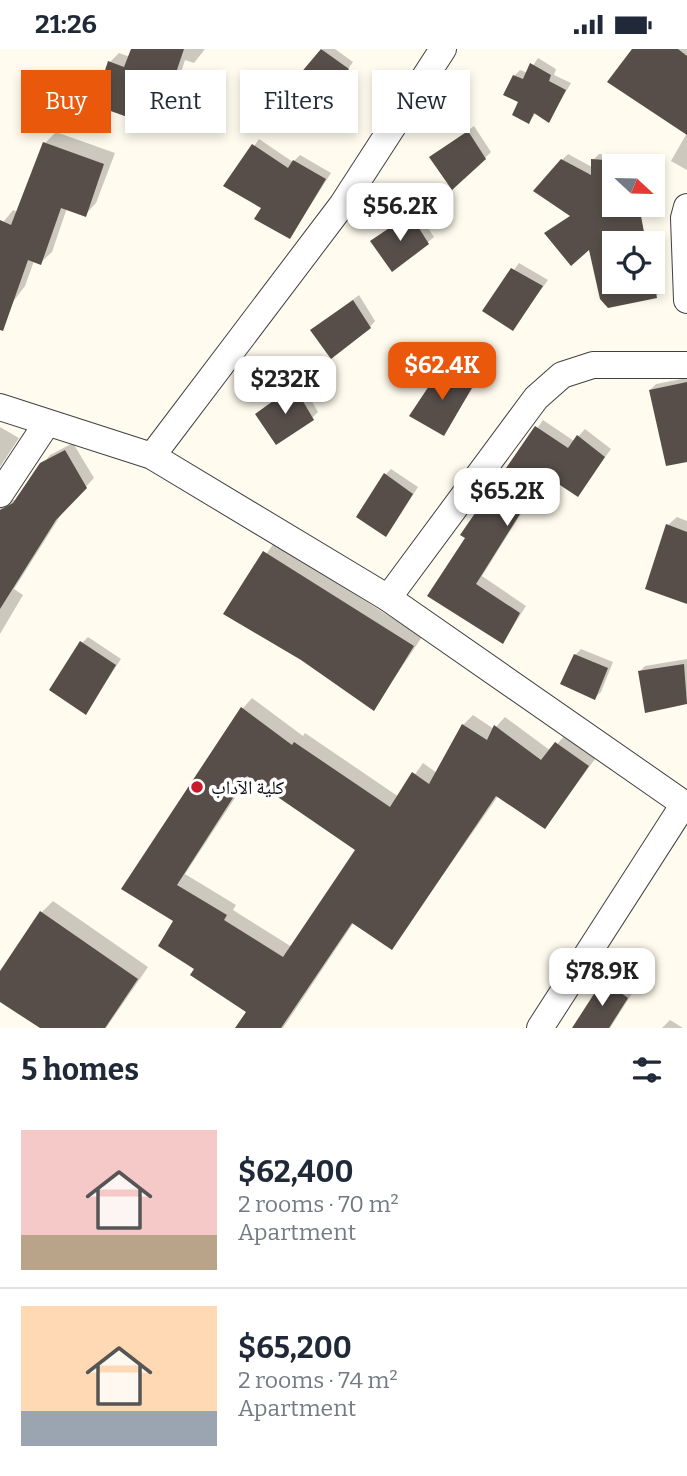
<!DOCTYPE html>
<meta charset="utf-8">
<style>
body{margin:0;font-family:Bitter,"Noto Naskh Arabic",serif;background:#f6f6f7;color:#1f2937;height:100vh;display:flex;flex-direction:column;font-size:26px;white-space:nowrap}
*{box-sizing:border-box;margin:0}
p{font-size:23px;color:#747a83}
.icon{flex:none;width:38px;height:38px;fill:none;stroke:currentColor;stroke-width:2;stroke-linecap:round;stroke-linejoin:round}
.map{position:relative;height:979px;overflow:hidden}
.drawer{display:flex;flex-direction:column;background:#fff;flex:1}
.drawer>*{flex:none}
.hud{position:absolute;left:21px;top:21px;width:646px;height:63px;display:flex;gap:14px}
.needle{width:46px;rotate:112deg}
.buttons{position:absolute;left:602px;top:105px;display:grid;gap:14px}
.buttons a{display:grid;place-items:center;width:63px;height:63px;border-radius:0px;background:#fff;box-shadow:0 4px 10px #0003;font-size:35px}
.price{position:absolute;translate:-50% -60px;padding:0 16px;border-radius:14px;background:#fff;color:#222;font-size:23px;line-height:46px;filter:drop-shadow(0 2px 4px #0008)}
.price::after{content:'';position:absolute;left:50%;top:42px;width:21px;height:16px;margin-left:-10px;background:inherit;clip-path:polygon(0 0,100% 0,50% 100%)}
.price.selected{background:#ea580c;color:#fff}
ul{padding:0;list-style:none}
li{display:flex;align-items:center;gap:21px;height:175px;padding:0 21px}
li+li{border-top:2px solid #e0e1e3}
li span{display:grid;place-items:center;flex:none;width:196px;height:140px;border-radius:0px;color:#555}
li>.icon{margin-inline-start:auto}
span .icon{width:84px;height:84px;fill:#fffc;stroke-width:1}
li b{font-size:30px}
h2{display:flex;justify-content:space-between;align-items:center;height:84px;padding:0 21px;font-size:30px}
.chip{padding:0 24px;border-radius:0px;background:#fff;box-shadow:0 4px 10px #0003;font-size:24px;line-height:63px}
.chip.selected{background:#ea580c;color:#fff}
.status{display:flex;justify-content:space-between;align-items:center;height:49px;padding:0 35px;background:#fff;direction:ltr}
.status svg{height:19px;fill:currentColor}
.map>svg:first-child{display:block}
.shadow{fill:#0003;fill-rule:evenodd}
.building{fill:#574e49;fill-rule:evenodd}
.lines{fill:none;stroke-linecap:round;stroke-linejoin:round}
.minor-casing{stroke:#404040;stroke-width:28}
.minor{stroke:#fff;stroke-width:26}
.poi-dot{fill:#c71b2c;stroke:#fff;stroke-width:2.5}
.labels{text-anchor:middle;stroke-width:7;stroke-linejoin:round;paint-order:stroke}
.poi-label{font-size:19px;fill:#0d0d0d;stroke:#fff;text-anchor:start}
</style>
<div class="status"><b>21:26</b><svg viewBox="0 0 49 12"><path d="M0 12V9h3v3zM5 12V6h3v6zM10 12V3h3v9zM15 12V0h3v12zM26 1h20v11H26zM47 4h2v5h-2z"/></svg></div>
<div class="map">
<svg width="687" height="979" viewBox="0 0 687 979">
<rect width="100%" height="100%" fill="#fffbee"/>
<g class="shadow">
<path d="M133,0H205L194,14L185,11L174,45L165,54L155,50L152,63L143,72L96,55L110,13L119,4L130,8Z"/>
<path d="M323,0H335L353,13L321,58L290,38Z"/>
<path d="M634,0H687V121L671,112L687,84Z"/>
<path d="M538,9L556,20L554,26L571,34L549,71L536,64L529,73L514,27L520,21L528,24Z"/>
<path d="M474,77L491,103L485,109L432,108Z"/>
<path d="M56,83L115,104L96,154L85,166L67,159L52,203L40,214L34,212L25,237L0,270V177L13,161L18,163L45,94Z"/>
<path d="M259,90L293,113L300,106L331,124L290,188L264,158L226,136Z"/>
<path d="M568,105L592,118L593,111L599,105L645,109L644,117H614V156H624L627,194H614V233H653V209H655L662,241L656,247L609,257L590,198L546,184L572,166L562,111Z"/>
<path d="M416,161L434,188L428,193L372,192Z"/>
<path d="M519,214L548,231L513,279L485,261Z"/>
<path d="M359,246L375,272L370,278L312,281Z"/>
<path d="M449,314L478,331L443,385L412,366Z"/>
<path d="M687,329V411L650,341L656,335Z"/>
<path d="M301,333L318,363L312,369L257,365Z"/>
<path d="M543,371L574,392L585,380L611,400L578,445L540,420L522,448L529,452L482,527L526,557L503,593L429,546L468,489L462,485Z"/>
<path d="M0,378L19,389L0,418Z"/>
<path d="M73,394L94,429L64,461L14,540L23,546L0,585V451H15L50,406Z"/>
<path d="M391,420L418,438L391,480L385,426Z"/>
<path d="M677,468L687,472V553L668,476Z"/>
<path d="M274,494L422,588L374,659L302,610L225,564Z"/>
<path d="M88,588L121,610L86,663L82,594Z"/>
<path d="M581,600L613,613L601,643L595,649L575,606Z"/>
<path d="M687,610V653L647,662L640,622L645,617Z"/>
<path d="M252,649L303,687L305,684L399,748L423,714L437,724L463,676L473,666L494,680L505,668L551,702L566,685L598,706L545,778L498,747L392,899L354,873L283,979H238L249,962L196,919L176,872L124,839L243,659ZM250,726L357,800L292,898L233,861L236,856L185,825Z"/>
<path d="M53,852L148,918L106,979H43L0,951V925L42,863Z"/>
<path d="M611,926L633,943L610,979H574Z"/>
<path d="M670,971L683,979H662Z"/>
</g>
<g class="building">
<path d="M131,0H184L165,56L150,49L144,74L94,56L108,12L124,18Z"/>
<path d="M321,0L349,20L321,60L288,39Z"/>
<path d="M632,0H678L687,7V86L607,33Z"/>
<path d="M530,14L551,26L549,32L566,41L549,74L534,64L529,75L512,66L518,53L503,46L513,26L523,30Z"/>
<path d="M468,82L486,110L452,141L429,108Z"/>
<path d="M43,93L104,115L86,168L61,159L41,216L28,211L3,282L0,281V171L11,176Z"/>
<path d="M252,95L288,119L293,111L326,130L290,190L254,170L261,159L223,137Z"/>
<path d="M561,110L591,126V110L631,113V117H614V156H639L646,194H614V233H653V229L657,249L608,259L600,250L589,201L571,217L544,184L570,167L533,142Z"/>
<path d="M410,165L429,195L392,223L370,192Z"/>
<path d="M511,219L543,237L513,282L482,262Z"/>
<path d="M353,251L371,279L331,310L310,281Z"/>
<path d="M441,319L473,337L444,387L409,367Z"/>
<path d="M687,333V413L666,417L649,341Z"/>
<path d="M294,337L314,371L276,396L255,365Z"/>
<path d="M535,377L568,399L577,386L605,408L578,448L539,422L517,455L523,460L476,535L520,564L503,595L427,547L465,489L460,486Z"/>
<path d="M65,401L87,439L56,471L0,560V461L13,454L40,414Z"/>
<path d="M384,424L413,445L386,488L356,468Z"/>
<path d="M666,475L687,483V555L645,540Z"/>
<path d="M263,502L414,597L374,662L301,611L223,565Z"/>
<path d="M80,592L116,616L86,666L49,641Z"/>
<path d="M574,605L608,619L595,651L560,635Z"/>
<path d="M684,615L687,655L645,664L638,622Z"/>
<path d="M241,658L292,696L294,693L390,758L412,723L429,735L462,675L487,691L494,676L541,711L555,693L589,717L545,780L496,747L392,901L352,874L281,979H235L246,963L190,926L194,920L158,897L173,872L121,840ZM247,727L355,801L283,908L224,871L227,866L177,836Z"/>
<path d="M40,862L138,930L105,979H40L0,953V922Z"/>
<path d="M603,931L628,949L609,979H572Z"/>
</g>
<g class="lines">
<g class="minor-casing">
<g id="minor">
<path d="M687,158L684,169L687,251"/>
<path d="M0,358L152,407L388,549L687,757"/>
<path d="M152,407L342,156L443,0"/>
<path d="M0,445L47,374"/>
<path d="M388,549L536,349L562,326L593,316H687"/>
<path d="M540,979L684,755"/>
</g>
</g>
<use href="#minor" class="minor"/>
</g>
<circle class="poi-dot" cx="197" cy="738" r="7"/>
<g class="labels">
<g class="poi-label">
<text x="211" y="745">كلية الآداب</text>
</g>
</g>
</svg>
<div class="buttons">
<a><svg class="needle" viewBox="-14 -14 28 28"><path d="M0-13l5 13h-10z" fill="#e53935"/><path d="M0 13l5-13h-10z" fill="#747a83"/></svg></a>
<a><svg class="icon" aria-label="locate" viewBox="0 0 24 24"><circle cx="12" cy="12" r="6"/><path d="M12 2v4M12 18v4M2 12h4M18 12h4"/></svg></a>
</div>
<b class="price" style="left:400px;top:194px">$56.2K</b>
<b class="price selected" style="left:442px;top:353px">$62.4K</b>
<b class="price" style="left:285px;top:367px">$232K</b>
<b class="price" style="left:507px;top:479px">$65.2K</b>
<b class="price" style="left:602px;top:959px">$78.9K</b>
<div class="hud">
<a class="chip selected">Buy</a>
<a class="chip">Rent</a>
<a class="chip">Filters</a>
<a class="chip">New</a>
</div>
</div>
<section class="drawer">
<h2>5 homes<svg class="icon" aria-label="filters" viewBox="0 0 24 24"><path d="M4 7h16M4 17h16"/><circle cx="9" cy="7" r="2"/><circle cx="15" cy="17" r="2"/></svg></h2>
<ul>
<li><span style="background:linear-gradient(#f6c9c9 75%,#b9a48a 0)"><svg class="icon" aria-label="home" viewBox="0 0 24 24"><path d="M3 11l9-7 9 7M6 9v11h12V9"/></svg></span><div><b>$62,400</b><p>2 rooms · 70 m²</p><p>Apartment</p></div></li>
<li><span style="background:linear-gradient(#ffd9b3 75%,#9aa5b1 0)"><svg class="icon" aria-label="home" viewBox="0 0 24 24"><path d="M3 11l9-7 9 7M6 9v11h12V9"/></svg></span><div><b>$65,200</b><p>2 rooms · 74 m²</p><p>Apartment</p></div></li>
</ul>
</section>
